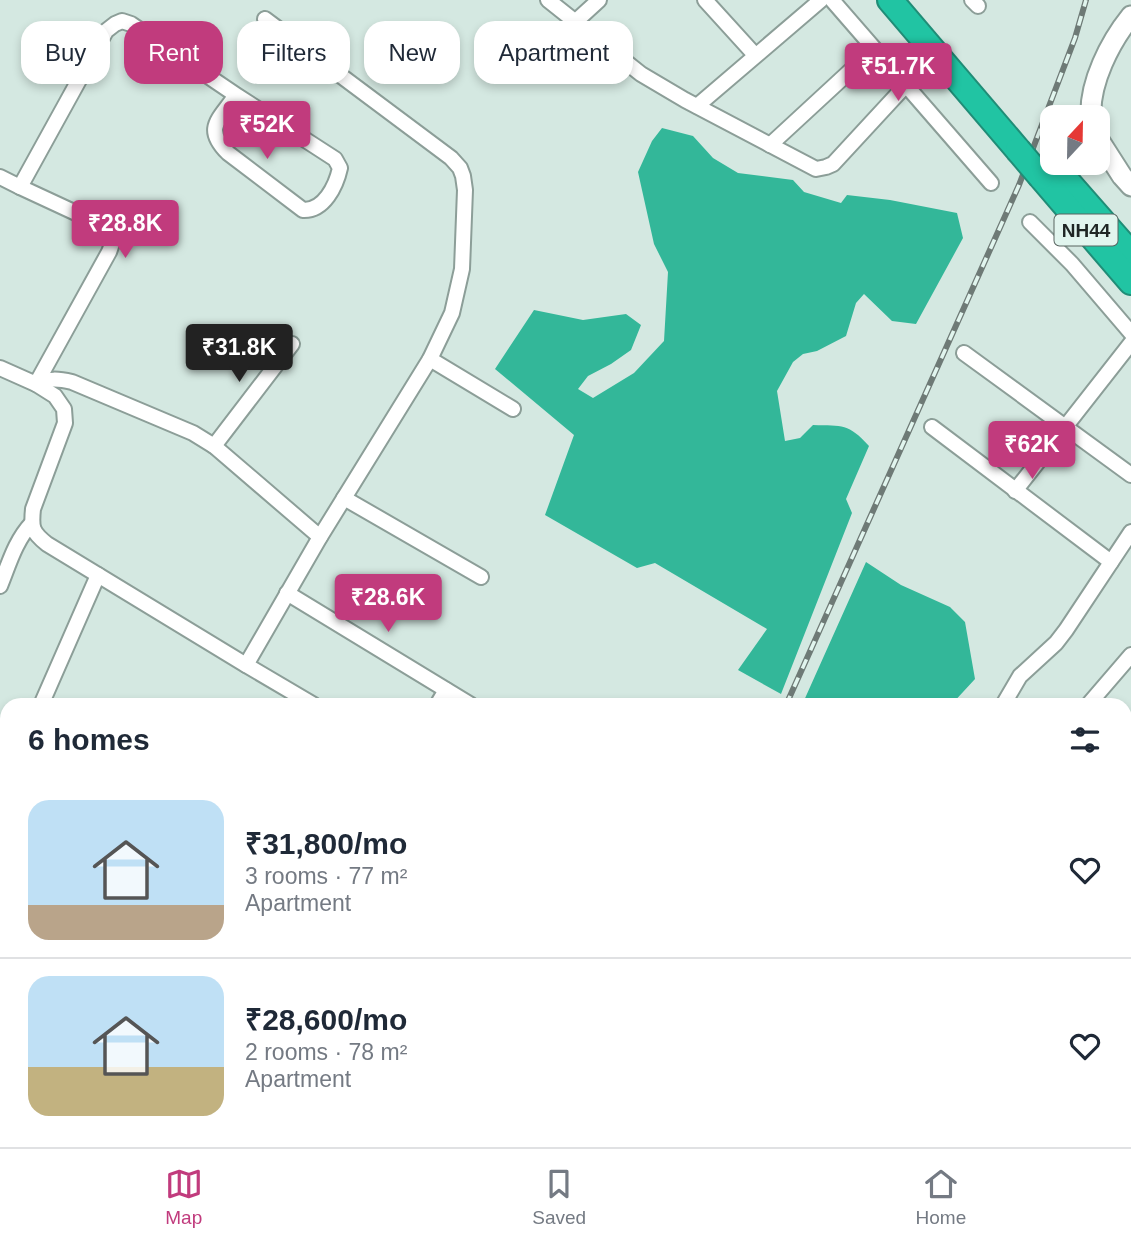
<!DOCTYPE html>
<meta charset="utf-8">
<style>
body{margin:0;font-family:Arial,sans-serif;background:#f6f6f7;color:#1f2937;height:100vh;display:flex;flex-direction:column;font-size:26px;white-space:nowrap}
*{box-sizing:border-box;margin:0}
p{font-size:23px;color:#747a83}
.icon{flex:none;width:38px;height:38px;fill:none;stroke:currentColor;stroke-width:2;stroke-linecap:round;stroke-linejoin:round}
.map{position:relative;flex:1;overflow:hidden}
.drawer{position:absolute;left:0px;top:698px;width:1132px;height:450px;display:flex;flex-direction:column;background:#fff;border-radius:21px 21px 0 0;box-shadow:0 4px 10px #0003}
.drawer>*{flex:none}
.banner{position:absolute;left:21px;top:21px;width:700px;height:63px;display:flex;gap:14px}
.needle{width:46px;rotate:22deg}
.tools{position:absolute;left:1040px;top:105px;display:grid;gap:14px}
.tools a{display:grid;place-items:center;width:70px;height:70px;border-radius:14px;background:#fff;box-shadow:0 4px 10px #0003;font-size:35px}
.price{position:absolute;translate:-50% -60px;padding:0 16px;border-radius:7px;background:#c13b7d;color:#fff;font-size:23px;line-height:46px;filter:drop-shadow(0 2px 4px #0008)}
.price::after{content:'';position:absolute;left:50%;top:42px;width:21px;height:16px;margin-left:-10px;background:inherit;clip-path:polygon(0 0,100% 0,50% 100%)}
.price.current{background:#222;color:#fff}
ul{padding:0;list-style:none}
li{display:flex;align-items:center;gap:21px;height:175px;padding:0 28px}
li+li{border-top:2px solid #e0e1e3}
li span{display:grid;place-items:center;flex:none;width:196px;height:140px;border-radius:21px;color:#555}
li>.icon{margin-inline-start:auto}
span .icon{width:84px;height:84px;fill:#fffc;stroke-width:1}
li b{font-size:30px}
h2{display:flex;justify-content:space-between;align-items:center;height:84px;padding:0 28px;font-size:30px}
.tag{padding:0 24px;border-radius:21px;background:#fff;box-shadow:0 4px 10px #0003;font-size:24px;line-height:63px}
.tag.current{background:#c13b7d;color:#fff}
.menu{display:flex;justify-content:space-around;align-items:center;height:98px;border-top:2px solid #e0e1e3;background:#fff;font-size:19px;color:#747a83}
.menu a{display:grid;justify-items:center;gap:4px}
.menu .current{color:#c13b7d}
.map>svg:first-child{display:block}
.water{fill:#33b799}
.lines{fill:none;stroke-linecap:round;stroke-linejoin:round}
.lane-casing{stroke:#8c9e98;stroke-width:10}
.street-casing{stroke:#8c9e98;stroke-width:18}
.secondary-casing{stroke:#8c9e98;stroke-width:23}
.highway-casing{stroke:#208d77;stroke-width:28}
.lane{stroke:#fff;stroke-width:7}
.street{stroke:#fff;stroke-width:14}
.secondary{stroke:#fff;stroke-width:19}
.highway{stroke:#21c4a3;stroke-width:24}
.rail-casing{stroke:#6e7a76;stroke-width:6}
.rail{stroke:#e1f5ee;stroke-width:3.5;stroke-dasharray:10;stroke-linecap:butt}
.highway-bridge-casing{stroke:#208d77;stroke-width:28;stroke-linecap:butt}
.highway-bridge{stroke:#21c4a3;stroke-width:24}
.labels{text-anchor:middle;stroke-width:6;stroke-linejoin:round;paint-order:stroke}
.shield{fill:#e1f5ee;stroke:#596461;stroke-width:2}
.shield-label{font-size:19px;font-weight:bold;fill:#1f2624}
</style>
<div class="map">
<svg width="1131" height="1147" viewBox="0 0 1131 1147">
<rect width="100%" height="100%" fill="#d4e8e1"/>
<g class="water">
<path d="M662,128L693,136L713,158L738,173L793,180L804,192L841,203L847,195L890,200L957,213L963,238L916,324L892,321L864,294L856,303L846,336L817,351L803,354L793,362L777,391L785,441L800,438L813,425C843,426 848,423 869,446L846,499L852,513L781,694L738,670L767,629L655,563L637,568L545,515L574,435L495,369L534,310L583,320L626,314L641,325L631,350L611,364L588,376L578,389L593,398L634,373L664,341L668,272L654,244L638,172L652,141Z"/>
<path d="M866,562L901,585L950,607L965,622L975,679L951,705H802Z"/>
</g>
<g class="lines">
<g class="lane-casing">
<g id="lane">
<path d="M0,940H7"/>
<path d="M0,1098H7"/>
<path d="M164,1147L166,1141"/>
<path d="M347,1147L350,1141"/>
</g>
</g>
<g class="street-casing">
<g id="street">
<path d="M548,0L641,74L685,100L816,169L826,167L833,164L906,85"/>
<path d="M705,0L755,55"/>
<path d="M832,0L991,183"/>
<path d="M972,0L978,6"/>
<path d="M265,19L451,158L460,168L463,176L465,190L462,269L452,313L430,359L320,537L246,665L314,705"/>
<path d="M575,22L599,0"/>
<path d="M697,106L821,0"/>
<path d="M770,145L874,49"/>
<path d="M0,177L20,187L106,31L115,24L122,21L131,24L236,95L335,159L340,168C336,186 324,211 303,210L228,153C203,128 219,120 236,95"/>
<path d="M20,187L104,226C116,235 114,239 109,252L36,384L55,396L64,409L65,423L33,509C31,528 32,532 47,544L246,665"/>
<path d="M1030,222L1072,264L1131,333"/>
<path d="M964,353L1131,475"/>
<path d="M430,359L513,409"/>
<path d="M0,368L36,384C48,378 59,379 72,382L193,433L214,446L320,537"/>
<path d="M932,427L1111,562"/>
<path d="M214,446L292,344"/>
<path d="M1015,491L1131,343"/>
<path d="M344,498L481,577"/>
<path d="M0,586C9,564 15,541 32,523"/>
<path d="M287,593L471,705"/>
<path d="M41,705L98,575"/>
<path d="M437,705L446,690"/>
<path d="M1003,705L1020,676L1056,643L1066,630L1131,532"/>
<path d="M1088,705L1131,655"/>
<path d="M0,739L7,743"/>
<path d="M1125,750L1131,753"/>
<path d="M1125,832L1131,834"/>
<path d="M1125,881C1131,890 1130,897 1125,906"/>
<path d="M1125,1121L1130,1127L1125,1137"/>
<path d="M947,1141L956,1147"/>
<path d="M616,1147L619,1141"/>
</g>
</g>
<g class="secondary-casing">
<g id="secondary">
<path d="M1091,117C1089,83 1110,42 1131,16"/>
<path d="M1097,137L1122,176L1131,186"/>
</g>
</g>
<g class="highway-casing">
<g id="highway">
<path d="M890,0L1018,150"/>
<path d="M1052,164L1131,254"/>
<path d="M1041,177L1131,282"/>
</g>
</g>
<use href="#lane" class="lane"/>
<use href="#street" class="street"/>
<use href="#secondary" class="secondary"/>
<use href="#highway" class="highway"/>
<g class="rail-casing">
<g id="rail">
<path d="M786,705L1019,185L1075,38L1086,0"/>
<path d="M587,1147L590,1141"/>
</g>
</g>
<use href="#rail" class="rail"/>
<g class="highway-bridge-casing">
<path id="highway-bridge" d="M1018,150L1041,177"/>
</g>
<use href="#highway-bridge" class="highway-bridge"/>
</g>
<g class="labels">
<rect class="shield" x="1054.5" y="214.5" width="63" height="31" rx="5"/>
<g class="shield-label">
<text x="1086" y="237">NH44</text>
</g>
</g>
</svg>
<div class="tools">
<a><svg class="needle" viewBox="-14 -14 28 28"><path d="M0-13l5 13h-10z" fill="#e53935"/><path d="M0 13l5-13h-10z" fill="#747a83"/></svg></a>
</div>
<b class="price" style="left:898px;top:103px">₹51.7K</b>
<b class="price" style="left:267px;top:161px">₹52K</b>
<b class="price" style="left:125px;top:260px">₹28.8K</b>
<b class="price current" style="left:239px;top:384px">₹31.8K</b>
<b class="price" style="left:1032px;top:481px">₹62K</b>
<b class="price" style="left:388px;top:634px">₹28.6K</b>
<div class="banner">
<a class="tag">Buy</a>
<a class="tag current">Rent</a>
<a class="tag">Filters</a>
<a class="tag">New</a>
<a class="tag">Apartment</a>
</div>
<section class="drawer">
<h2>6 homes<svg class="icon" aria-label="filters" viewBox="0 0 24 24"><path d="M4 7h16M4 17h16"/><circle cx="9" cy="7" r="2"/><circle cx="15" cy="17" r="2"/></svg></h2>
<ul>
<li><span style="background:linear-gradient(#bfe0f5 75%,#b9a48a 0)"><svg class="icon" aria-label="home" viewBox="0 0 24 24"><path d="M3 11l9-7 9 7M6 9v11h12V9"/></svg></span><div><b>₹31,800/mo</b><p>3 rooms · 77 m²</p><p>Apartment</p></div><svg class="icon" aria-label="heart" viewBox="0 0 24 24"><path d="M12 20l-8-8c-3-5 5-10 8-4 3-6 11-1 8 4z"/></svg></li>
<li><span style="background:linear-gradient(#bfe0f5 65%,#c2b280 0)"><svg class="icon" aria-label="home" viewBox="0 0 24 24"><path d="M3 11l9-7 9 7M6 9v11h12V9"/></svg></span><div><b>₹28,600/mo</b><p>2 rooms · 78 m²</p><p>Apartment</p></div><svg class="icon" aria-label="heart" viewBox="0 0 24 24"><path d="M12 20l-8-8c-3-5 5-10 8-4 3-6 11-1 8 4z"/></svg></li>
</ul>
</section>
</div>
<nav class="menu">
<a class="current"><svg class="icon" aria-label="map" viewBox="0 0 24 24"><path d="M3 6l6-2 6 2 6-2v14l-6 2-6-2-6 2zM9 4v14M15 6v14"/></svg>Map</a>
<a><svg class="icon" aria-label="saved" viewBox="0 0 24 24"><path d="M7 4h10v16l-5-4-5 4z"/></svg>Saved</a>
<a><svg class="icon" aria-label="home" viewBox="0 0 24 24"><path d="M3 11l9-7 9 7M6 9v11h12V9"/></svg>Home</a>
</nav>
